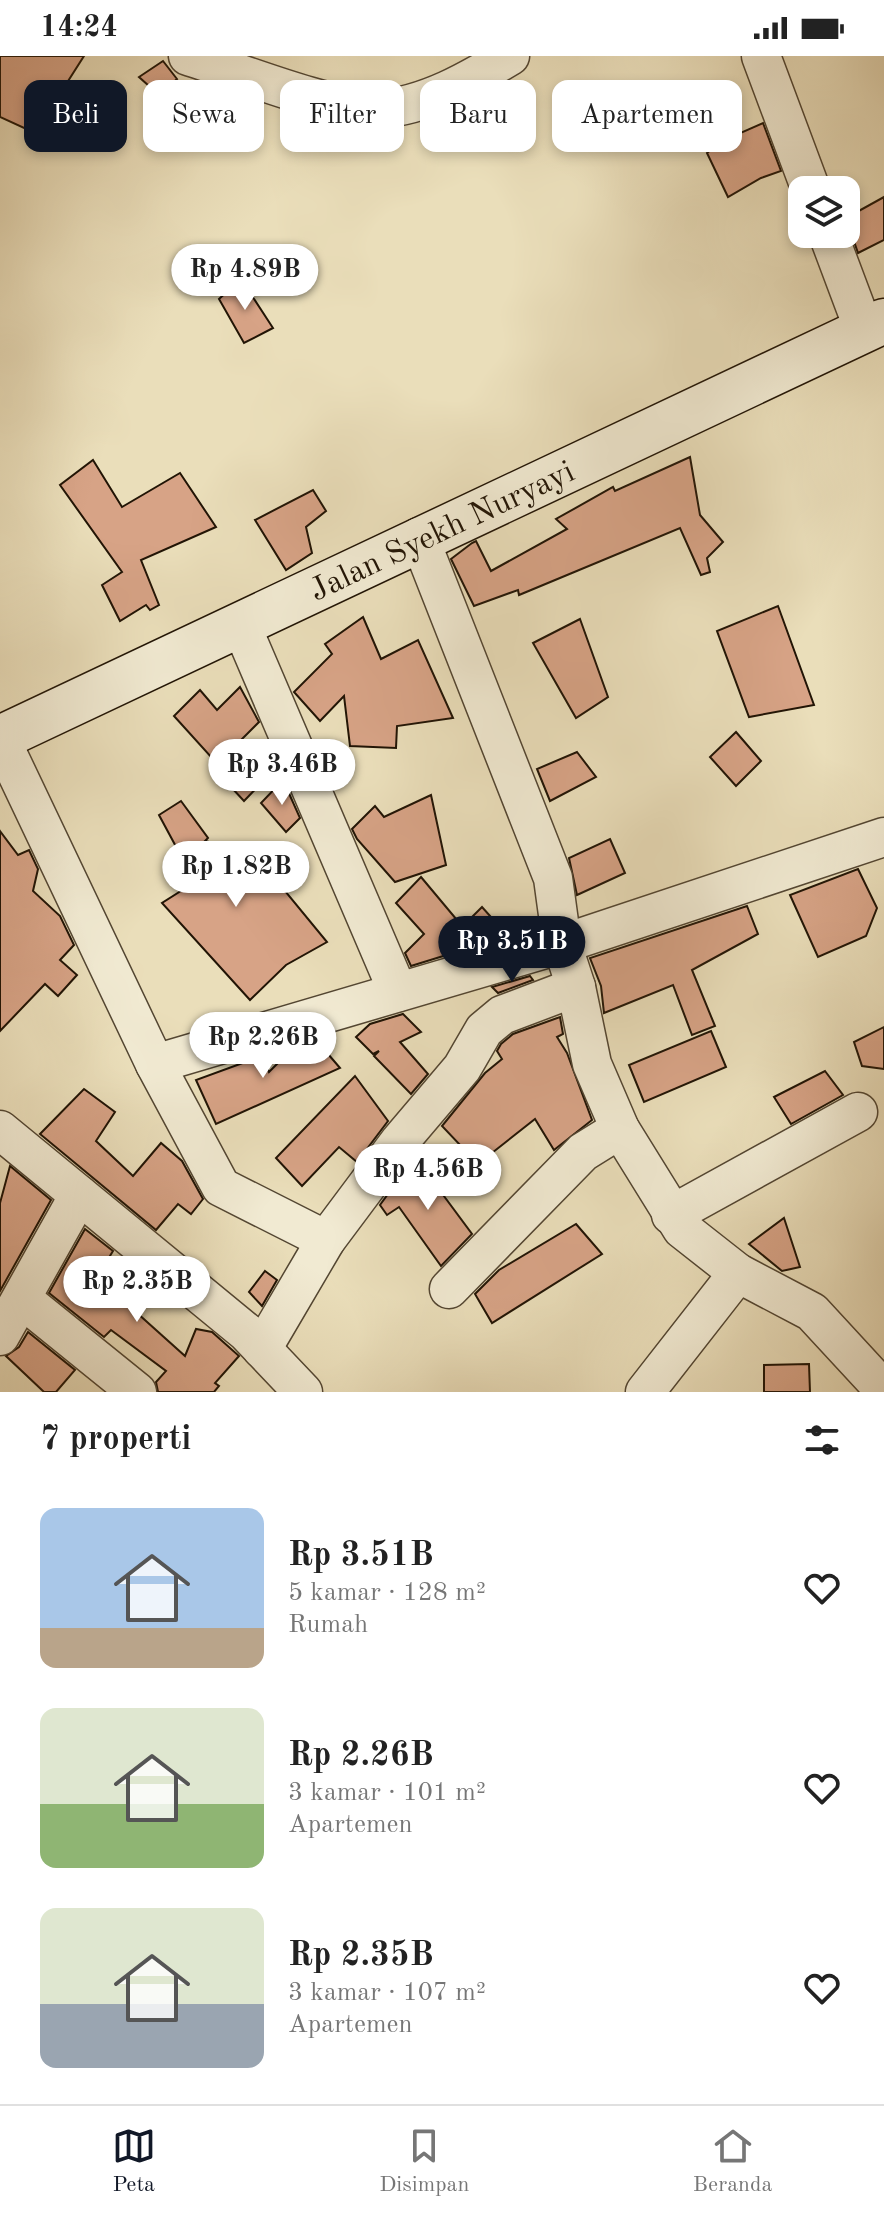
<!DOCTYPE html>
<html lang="id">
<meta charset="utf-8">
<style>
body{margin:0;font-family:"Old Standard TT",serif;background:#f2f2f2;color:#222;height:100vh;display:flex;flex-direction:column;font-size:30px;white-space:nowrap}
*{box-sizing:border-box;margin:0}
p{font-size:26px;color:#767676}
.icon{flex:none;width:44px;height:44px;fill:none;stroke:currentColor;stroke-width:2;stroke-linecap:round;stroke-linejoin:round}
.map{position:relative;height:1336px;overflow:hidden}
.side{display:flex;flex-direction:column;background:#fff;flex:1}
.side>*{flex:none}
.banner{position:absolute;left:24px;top:24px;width:836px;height:72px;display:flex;gap:16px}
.tools{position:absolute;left:788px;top:120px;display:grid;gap:16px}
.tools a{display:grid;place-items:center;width:72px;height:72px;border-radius:16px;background:#fff;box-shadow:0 4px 12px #0003;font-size:40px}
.price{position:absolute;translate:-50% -68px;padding:0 18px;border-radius:28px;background:#fff;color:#222;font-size:26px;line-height:52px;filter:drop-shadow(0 2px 4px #0008)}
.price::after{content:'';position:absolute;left:50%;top:48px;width:24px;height:18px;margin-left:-12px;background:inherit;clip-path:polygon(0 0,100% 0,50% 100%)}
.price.current{background:#111827;color:#fff}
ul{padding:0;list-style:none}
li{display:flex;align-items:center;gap:24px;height:200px;padding:0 40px}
li span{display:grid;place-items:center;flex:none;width:224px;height:160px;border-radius:16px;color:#555}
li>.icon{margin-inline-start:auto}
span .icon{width:96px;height:96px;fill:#fffc;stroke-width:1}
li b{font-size:34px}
h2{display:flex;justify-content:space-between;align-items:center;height:96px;padding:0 40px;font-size:34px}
.pill{padding:0 28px;border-radius:16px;background:#fff;box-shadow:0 4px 12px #0003;font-size:28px;line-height:72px}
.pill.current{background:#111827;color:#fff}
.status{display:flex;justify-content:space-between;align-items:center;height:56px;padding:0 40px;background:#fff;direction:ltr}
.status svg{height:22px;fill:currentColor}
.menu{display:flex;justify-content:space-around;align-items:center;height:112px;border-top:2px solid #e0e0e0;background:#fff;font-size:22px;color:#767676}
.menu a{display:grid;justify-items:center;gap:4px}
.menu .current{color:#111827}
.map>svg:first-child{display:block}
.building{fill:#d7a386;stroke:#211405;stroke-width:2}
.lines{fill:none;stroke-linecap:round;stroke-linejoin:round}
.minor-casing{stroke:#534632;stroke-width:41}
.secondary-casing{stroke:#211405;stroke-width:47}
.minor{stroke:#f1ead2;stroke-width:38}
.secondary{stroke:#f1ead2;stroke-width:44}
.labels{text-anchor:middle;stroke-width:6;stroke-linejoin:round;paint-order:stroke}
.street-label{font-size:32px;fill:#211405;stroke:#f1ead2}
</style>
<div class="status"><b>14:24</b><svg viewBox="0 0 49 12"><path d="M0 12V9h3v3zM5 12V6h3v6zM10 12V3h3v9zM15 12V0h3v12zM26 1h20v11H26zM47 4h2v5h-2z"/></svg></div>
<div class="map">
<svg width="884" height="1336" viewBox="0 0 884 1336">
<rect width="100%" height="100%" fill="#eadeba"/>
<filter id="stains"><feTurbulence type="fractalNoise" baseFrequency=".0025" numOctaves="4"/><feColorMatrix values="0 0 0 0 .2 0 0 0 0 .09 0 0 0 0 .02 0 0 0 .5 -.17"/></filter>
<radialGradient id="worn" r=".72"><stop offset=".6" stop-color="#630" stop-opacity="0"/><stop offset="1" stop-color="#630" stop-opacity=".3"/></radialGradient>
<g class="building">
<path d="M0,0H84L35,77L0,61Z"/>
<path d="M163,5L177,23L159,39L139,21Z"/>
<path d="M763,67L781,115L761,122L728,141L707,97L722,85Z"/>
<path d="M884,141V184L858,197L846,162Z"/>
<path d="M241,223L273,272L244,287L219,243Z"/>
<path d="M690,401L700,459L723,486L707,502L710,516L701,519L680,472L519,539L518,534L474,550L451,503L472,487L476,485L491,515L567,473L556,463L613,431L615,435Z"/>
<path d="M93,404L122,451L180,417L216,471L141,504L159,549L150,554L146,549L120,565L102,529L122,516L60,429Z"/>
<path d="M313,434L326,455L306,471L312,497L286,514L255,464Z"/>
<path d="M778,550L814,649L749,661L717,575Z"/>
<path d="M363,561L381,603L418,584L453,662L397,670L396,692L350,690L344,640L320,665L294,636L332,598L325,588Z"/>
<path d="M580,563L608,641L576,662L533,587Z"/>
<path d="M240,631L259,666L239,686L268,720L244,745L218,717L222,713L174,660L200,634L217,654Z"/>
<path d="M736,676L761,705L736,730L710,701Z"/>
<path d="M577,696L596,721L550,745L537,713Z"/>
<path d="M283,724L300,762L286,776L261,747Z"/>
<path d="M431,739L446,809L395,826L357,783L352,773L375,750L384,761Z"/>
<path d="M181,745L208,782L205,785L213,787L224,803L233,794L258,802L327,886L286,909L250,944L162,847L195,826L159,759Z"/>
<path d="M0,775L18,799L29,794L38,813L33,835L60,860L74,889L60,904L77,919L58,940L45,928L0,975Z"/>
<path d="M610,783L625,817L577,839L569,802Z"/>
<path d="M858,813L877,852L866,880L818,901L790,839Z"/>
<path d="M421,821L457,864L459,874L482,851L508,880L411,910L405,897L424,878L396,847Z"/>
<path d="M747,850L758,878L692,914L715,970L692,979L673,929L604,957L601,930L590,902Z"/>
<path d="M530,920L533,924L498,937L492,931Z"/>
<path d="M403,958L421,976L400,986L428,1018L411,1038L374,1000L379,995L373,998L356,981L370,968Z"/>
<path d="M560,961L563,978L557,981L567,997L592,1064L554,1094L535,1063L478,1108L442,1070L485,1017L502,1003L497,995L501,988L513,978Z"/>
<path d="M884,971V1013L862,1010L854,986Z"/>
<path d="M711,975L726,1011L644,1046L629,1009Z"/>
<path d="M316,984L340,1012L216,1068L196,1024L262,1000L269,1016L295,990Z"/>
<path d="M825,1015L843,1039L791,1068L774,1041Z"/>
<path d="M355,1020L388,1065L357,1106L339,1091L302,1130L276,1102Z"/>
<path d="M84,1033L115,1056L96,1085L133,1120L161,1087L182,1105L203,1143L191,1158L178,1148L156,1174L40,1078Z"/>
<path d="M415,1101L472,1178L441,1210L399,1151L387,1159L380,1149Z"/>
<path d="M10,1110L51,1144L0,1235V1147Z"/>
<path d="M784,1162L800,1211L782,1215L749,1188Z"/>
<path d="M576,1168L602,1198L492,1267L475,1238L499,1214Z"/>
<path d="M85,1173L113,1195L97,1221L185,1300L196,1273L212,1276L239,1300L215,1327L219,1330L214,1336H158L156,1326L166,1315L111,1274L104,1281L49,1237Z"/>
<path d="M265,1215L277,1224L262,1250L249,1236Z"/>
<path d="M28,1276L75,1314L56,1336H44L6,1300L19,1291Z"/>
<path d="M809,1308L810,1336H764V1309Z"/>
</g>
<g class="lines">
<g class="minor-casing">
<g id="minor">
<path d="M188,0C235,15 335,55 379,53C426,50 470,24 510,0"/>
<path d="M761,0L811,134"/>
<path d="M828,178L864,274"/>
<path d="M419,481L553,822L562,888L576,931L592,1008L620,1073L682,1173L738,1217L812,1256L884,1334"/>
<path d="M241,569L398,936"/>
<path d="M0,682L155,1008L221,1131L326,1184"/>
<path d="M155,1008L562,888L884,781"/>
<path d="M0,1074L246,1276L303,1336"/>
<path d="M671,1159L858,1056"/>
<path d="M449,1233L583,1096L620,1073"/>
<path d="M22,1243L137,1336"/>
<path d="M0,1280L79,1139"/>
<path d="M262,1293L326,1184L400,1085L462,1012L484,974L502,959L576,931"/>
<path d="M645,1336L738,1217"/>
</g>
</g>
<g class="secondary-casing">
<g id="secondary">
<path id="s1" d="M0,682L884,265"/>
</g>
</g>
<use href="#minor" class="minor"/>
<use href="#secondary" class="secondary"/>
</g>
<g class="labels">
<g class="street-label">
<text dy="11" stroke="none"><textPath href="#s1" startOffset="488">Jalan Syekh Nuryayi</textPath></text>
</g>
</g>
<rect width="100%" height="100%" filter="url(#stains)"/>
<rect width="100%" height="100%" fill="url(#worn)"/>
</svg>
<div class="tools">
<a><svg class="icon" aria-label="layers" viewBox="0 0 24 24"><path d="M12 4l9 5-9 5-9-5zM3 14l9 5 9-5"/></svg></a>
</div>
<b class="price" style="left:245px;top:256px">Rp 4.89B</b>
<b class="price" style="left:282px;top:751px">Rp 3.46B</b>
<b class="price" style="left:236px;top:853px">Rp 1.82B</b>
<b class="price current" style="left:512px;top:928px">Rp 3.51B</b>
<b class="price" style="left:263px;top:1024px">Rp 2.26B</b>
<b class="price" style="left:428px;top:1156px">Rp 4.56B</b>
<b class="price" style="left:137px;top:1268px">Rp 2.35B</b>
<div class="banner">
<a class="pill current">Beli</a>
<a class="pill">Sewa</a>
<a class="pill">Filter</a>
<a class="pill">Baru</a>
<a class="pill">Apartemen</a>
</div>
</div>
<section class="side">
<h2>7 properti<svg class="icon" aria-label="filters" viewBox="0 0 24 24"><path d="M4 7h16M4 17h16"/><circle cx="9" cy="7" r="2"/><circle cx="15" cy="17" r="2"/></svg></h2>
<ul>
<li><span style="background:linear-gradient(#a9c7e8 75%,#b9a48a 0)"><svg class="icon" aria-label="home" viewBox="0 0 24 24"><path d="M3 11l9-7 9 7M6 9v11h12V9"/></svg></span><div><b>Rp 3.51B</b><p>5 kamar · 128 m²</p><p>Rumah</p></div><svg class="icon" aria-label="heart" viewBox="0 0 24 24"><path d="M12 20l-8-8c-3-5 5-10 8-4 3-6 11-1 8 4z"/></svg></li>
<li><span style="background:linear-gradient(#dfe7d0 60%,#8fb573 0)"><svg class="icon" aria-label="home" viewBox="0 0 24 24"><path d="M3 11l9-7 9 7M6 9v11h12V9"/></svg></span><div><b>Rp 2.26B</b><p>3 kamar · 101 m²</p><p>Apartemen</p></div><svg class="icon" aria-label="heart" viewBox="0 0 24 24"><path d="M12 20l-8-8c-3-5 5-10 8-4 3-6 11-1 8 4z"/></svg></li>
<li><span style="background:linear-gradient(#dfe7d0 60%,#9aa5b1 0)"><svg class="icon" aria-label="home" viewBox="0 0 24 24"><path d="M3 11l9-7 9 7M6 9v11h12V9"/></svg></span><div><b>Rp 2.35B</b><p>3 kamar · 107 m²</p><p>Apartemen</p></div><svg class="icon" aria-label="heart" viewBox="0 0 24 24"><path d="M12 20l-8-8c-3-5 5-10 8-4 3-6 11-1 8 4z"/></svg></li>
</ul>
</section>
<nav class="menu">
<a class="current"><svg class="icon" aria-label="map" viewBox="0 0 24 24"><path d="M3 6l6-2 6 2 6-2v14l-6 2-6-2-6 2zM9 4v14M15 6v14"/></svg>Peta</a>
<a><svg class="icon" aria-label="saved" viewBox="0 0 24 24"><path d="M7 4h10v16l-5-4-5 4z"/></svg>Disimpan</a>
<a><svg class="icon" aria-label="home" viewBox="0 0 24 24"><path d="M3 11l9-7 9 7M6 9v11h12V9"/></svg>Beranda</a>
</nav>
